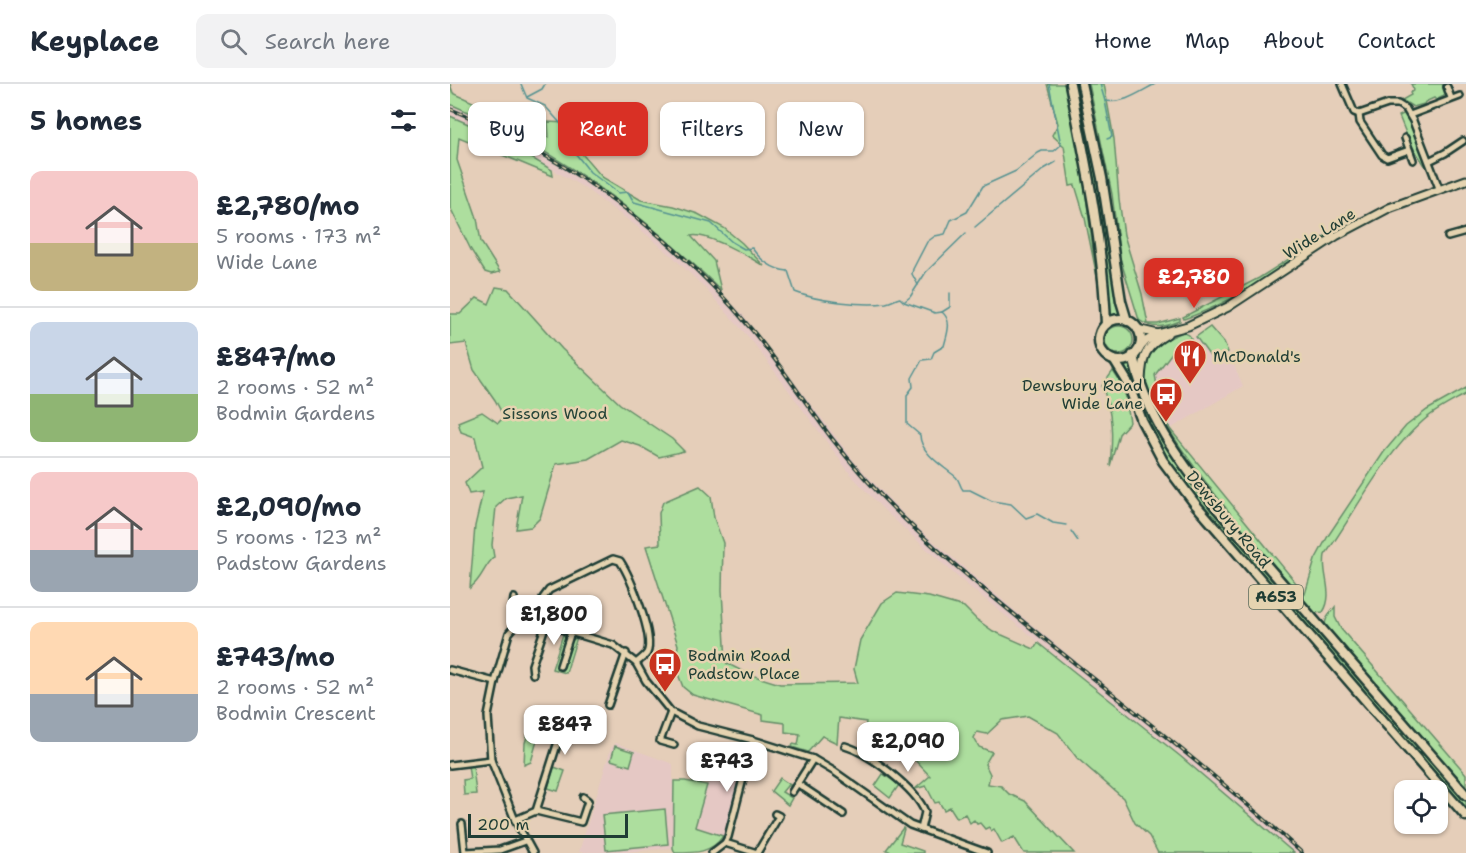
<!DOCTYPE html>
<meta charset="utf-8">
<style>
body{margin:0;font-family:"Shantell Sans",sans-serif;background:#f2f2f3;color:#1f2937;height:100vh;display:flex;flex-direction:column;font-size:22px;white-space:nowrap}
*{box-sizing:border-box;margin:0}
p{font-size:20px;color:#747a83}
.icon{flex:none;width:33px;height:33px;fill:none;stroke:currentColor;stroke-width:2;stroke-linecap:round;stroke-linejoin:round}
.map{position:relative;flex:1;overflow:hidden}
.side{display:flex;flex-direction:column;background:#fff;width:450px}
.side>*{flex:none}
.banner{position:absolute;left:18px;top:18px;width:570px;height:54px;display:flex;gap:12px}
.tools{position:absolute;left:944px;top:696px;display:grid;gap:12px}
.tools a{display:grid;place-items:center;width:54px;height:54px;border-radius:12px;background:#fff;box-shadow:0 2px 4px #0004;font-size:30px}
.scale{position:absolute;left:18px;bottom:15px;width:160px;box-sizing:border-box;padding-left:6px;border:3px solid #1f3d34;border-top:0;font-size:16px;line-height:21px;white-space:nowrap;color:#1f3d34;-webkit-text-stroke:4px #e5d3b0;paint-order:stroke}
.price{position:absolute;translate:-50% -51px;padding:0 14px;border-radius:12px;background:#fff;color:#222;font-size:20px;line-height:39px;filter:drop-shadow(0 2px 3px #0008)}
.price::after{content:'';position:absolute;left:50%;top:36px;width:18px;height:14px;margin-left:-9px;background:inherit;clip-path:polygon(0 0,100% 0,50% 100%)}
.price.active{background:#d93025;color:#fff}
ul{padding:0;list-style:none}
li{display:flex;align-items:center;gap:18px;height:150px;padding:0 30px}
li+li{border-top:2px solid #e0e1e3}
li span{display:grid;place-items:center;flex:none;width:168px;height:120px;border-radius:12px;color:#555}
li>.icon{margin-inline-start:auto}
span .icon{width:72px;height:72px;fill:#fffc;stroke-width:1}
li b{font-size:26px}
h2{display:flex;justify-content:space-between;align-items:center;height:72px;padding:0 30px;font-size:26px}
.chip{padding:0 21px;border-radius:12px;background:#fff;box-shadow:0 2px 4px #0004;font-size:21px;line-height:54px}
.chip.active{background:#d93025;color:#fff}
header{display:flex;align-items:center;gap:36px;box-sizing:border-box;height:84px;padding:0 30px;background:#fff;border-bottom:2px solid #e0e1e3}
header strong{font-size:28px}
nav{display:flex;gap:33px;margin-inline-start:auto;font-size:21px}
.search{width:420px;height:54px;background:#f2f2f3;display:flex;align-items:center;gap:15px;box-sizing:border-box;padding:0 21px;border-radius:12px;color:#747a83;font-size:22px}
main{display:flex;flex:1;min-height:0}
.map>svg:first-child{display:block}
.built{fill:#e5c8c4}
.green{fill:#adde9e;stroke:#668e69;stroke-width:1.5}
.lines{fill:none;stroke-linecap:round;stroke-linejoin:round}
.stream{stroke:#559291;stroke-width:1.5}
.minor-casing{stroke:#1f3d34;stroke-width:10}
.secondary-casing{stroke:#1f3d34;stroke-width:11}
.trunk-casing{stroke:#1f3d34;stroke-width:13}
.minor{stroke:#e5d3b0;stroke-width:5}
.secondary{stroke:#e5d3b0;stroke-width:7}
.trunk{stroke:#e5d3b0;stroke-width:8}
.rail-casing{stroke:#1f3d34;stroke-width:4}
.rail{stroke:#e5d3b0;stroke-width:1.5;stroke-dasharray:4.5;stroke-linecap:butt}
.labels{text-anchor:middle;stroke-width:5;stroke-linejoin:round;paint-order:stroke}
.shield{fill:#e5d3b0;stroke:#5a6a59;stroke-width:1.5}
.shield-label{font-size:15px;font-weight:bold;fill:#1f3d34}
.street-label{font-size:16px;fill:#1f3d34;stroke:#e5d3b0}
.poi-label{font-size:16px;fill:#1f3d34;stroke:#e5d3b0;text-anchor:start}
.park-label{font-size:16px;fill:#264539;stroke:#e5d3b0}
</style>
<header>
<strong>Keyplace</strong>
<div class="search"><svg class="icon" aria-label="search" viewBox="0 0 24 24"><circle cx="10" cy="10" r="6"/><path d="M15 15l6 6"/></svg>Search here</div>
<nav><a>Home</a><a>Map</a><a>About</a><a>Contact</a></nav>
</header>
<main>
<section class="side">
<h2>5 homes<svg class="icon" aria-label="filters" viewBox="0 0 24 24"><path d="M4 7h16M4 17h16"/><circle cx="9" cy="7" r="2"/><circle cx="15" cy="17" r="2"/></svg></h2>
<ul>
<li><span style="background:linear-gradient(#f6c9c9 60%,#c2b280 0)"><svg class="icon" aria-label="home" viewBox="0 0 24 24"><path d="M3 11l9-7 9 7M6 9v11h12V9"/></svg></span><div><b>£2,780/mo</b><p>5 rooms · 173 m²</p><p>Wide Lane</p></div></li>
<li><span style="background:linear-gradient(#c9d6e8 60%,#8fb573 0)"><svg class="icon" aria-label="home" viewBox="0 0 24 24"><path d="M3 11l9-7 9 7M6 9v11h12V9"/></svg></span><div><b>£847/mo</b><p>2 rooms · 52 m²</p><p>Bodmin Gardens</p></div></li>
<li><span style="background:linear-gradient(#f6c9c9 65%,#9aa5b1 0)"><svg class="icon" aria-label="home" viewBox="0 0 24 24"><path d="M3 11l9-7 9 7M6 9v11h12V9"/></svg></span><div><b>£2,090/mo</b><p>5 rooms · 123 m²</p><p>Padstow Gardens</p></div></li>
<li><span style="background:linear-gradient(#ffd9b3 60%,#9aa5b1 0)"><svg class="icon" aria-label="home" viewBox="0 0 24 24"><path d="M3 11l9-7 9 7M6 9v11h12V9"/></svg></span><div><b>£743/mo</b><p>2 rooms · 52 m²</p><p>Bodmin Crescent</p></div></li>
</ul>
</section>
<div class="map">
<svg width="1016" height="769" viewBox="0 0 1016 769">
<rect width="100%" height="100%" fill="#e5ceb9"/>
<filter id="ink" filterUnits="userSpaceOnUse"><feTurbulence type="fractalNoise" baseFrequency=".0167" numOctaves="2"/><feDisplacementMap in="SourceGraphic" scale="12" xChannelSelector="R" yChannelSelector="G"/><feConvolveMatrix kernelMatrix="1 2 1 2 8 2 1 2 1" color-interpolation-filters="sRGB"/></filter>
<g filter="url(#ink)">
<g class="built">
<path d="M0,20L40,36L100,70L152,104L234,171L293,231L407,381L462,439L576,536L802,722L855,769H844L698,646L511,496L470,459L433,425L402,392L302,257L253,202L222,172L185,141L133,103L41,50L0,32Z"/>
<path d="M746,253L762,275L778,268L793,302L720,345L710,317L705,291L724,266Z"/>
<path d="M166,659L223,680V764L165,769L129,768L161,664Z"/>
<path d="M267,677L296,686L278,753L245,743L257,701Z"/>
</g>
<g class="green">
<path d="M0,0L3,9L99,53L98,38L117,39L130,52L133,71L152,93L191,116L223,122L248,130L274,144L292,159L314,182C300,173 256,148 241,152L264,177L271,206C187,125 108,66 0,20Z"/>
<path d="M597,0H615L633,89L644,173L651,199L649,203L635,134L625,101L620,102L614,62L602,51L608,40Z"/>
<path d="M623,0H630L648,90L666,220L670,230L659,232L658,205Z"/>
<path d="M639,0H654L664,55L669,115L674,151L692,210L698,240H708L730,234V237C715,243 703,246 689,236L670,174L662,110Z"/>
<path d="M961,0H992L996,7L994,12L986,16L984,14L975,18L974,20L963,23L952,16L961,11L960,9L964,6Z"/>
<path d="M955,29L957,32L978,86L960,59L949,32Z"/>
<path d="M0,32L41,50L102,86L103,92L9,53L7,76L27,134L31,158L50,188L41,190L35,188L21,166L0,123Z"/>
<path d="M883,147C845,180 781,219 734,235L733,233L809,194Z"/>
<path d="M46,203L58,205L112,265L170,320L222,355L234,367L209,373L190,362L171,356L138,375L106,380L90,434L81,443L66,445L72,411L56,414L46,423L42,461L44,473C32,485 33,494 20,504L25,442L33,408L19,410L15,399L32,383L25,353L11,348L8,338L32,328L48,339L54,333L45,316L24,286L16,259L0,261V230H10L27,214L39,220Z"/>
<circle cx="669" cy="256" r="14"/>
<path d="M760,243L774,259L778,268L762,275L746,253Z"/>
<path d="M733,248L739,251L742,255L724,266L705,291L710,317L720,345L855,510L865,476L878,452L934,368L956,342L977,326L1016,304V310C1002,318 985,326 973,337C931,374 907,426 875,471C871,490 885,510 873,528L865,529L861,526C828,486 687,330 694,282C698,262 716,255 733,248Z"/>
<path d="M680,278C698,329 720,369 752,413L1016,718V728L740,411L713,370L699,343L674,280Z"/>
<path d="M663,287L674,304L680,338L669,350L660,382C663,352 663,330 652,302Z"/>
<path d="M250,402L261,412L264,434L273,459L272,506L276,579L298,590L330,600L408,599L404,585L410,556L432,519L447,509L479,513L514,523L526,535L543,547L584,565L588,559L730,672L844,769H708L699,752L685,739L673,714L627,674L608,649L578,632L552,636L537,650L527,648L524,654L529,663L542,668L535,680L540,690L538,700L551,702L559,710L575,717L624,769H574L564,753L552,759L544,745L541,747L539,743L535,745L530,739L527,740L524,736L520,739L515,730L507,734L500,723L494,726L489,718L485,719L476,702L465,705L480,692L460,671L457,673L440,656L423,673L419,669L433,653L428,648L415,667L412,665L416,638L389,634L387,659L372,652L358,668L342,663L343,660L348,661L350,650L335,648V639L313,636V631L243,611L233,603L225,582L228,561L196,462L210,460L209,429L213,418Z"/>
<path d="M885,523V533L891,545L1016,690V704L876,545C873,535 880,530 885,523Z"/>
<path d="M113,550L116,554V557L107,584L112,586L120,558L127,553L116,589L102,585Z"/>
<path d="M85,626L89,627L88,632L92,633L87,645L90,646L81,678L74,681L75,659Z"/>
<path d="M165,662L184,668L180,682L161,676Z"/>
<path d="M252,669L292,681L291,685L287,688L286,683L267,677L263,687L258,686L256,695L259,696L258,698L244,693Z"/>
<path d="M18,682H23L26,710L14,711L13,696L20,695Z"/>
<path d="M104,683L115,687L108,707L98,704Z"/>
<path d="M433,690L449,701L440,714L425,702Z"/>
<path d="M330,694L342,702H337L332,708L342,714L338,721L321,707Z"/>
<path d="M224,697H235L257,701L245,743L273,752C262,769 245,769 225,769L223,764Z"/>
<path d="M215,725L218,760L156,766L152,731Z"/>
<path d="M453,744L454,745L450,759L473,767V769H444L436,766Z"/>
</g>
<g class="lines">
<g class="stream">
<path d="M71,0L77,14L95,22L120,50L118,60L140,88L168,109L178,108L184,118L261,139L282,158L294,165L302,164C310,176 323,186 338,187L345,208C366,217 413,222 436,219C442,218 445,215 450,214L454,218L485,229L492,228C503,237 497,250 494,262L484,268L481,275L472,276L462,294L463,303L457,311V340L470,351C470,369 494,383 506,393C510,397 509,401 513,406H520L542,417L561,420L576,434L587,430L603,439L616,441"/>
<path d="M650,0L655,17"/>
<path d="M77,13L92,5L95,0"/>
<path d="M657,55L662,53L655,17C674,20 688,9 705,0"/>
<path d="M525,143L594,85L606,78"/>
<path d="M468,201L462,190L463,185L477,158L485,152L495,150L501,136L517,128L533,102L566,87L588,69L592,67H604L611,61L599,0"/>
<path d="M455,217L460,213L476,188L516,149"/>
<path d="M492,228L500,223V209"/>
<path d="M621,447L628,457"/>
</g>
<g class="minor-casing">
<g id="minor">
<path d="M892,0L904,28L909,30"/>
<path d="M997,3L1001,14"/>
<path d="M909,30L938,20H948L956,25L963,37L989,104"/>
<path d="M909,30L910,38L932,71L937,74L959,66"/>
<path d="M960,31L1010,12"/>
<path d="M955,54L963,76"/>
<path d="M979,77L995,69L1013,57"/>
<path d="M998,153L1016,148"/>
<path d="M64,514L62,529L68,539"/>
<path d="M88,538L93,514L99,506L163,475L170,477C180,492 205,553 197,569C195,572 190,576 186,579"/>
<path d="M110,582L121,548"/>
<path d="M0,586L45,598"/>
<path d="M83,590L82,581L96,540"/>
<path d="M158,621L176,569"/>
<path d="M221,628L210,657L224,661"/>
<path d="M395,662C419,669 466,705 475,728L471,745"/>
<path d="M0,681L41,676"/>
<path d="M348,700L393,730"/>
<path d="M342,708L363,675"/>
<path d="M86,727L112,645L95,639"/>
<path d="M65,736L86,727L131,738L138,717L133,713"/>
<path d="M12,740L15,768L50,766L75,757"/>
<path d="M275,759L307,769"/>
<path d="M83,769L65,736L41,676L38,632L45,598L59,549L68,539L81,536L163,561L186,579L196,597L221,628L248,642L303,656L363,675L385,688L460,741L537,769"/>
<path d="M262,769L275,759L278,753L303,656"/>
<path d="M307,769L329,732L325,730"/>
</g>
</g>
<g class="secondary-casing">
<g id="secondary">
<path d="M687,245L708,250L738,242L778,223L886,152L939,124L1016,96"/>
<path d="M687,267L696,257L708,250"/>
<path d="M691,297C692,272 695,263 717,250"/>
</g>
</g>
<g class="trunk-casing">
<g id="trunk">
<path d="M620,0C636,79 653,159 656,240"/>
<path d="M632,0L652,94L671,217L677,237"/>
<circle cx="670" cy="256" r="21"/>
<path d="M683,271C694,329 730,377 765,422L1016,711"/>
<path d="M664,276L677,297L692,337L713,377L746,421L1016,732"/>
</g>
</g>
<use href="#minor" class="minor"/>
<use href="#secondary" class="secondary"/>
<use href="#trunk" class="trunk"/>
<g class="rail-casing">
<path id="rail" d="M0,25C116,72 222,149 302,246C330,280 354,317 380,352C406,386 435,417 465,445C505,483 549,518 592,553C680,624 769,693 852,769"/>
</g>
<use href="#rail" class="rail"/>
</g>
</g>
<defs>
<g id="restaurant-pin" transform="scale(1.725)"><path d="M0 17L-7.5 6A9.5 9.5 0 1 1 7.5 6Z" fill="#c8321e" stroke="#e5d3b0"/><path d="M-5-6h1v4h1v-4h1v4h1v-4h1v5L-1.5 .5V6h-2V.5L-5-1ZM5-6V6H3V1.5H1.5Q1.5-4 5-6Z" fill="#fff"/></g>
<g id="bus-pin" transform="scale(1.725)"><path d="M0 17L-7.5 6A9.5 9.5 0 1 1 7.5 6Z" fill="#c8321e" stroke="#e5d3b0"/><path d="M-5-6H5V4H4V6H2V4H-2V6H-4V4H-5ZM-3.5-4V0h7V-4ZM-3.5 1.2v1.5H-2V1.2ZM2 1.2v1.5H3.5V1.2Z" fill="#fff"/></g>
</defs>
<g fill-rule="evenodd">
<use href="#restaurant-pin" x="740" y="272"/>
<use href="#bus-pin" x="716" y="310"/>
<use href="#bus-pin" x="215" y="580"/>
</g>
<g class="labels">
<rect class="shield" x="799" y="501" width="54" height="24" rx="4.5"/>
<g class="shield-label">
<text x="826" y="518">A653</text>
</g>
<g class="street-label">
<text transform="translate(869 149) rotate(-32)" y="6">Wide Lane</text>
<text transform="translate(779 435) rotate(50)" y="6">Dewsbury Road</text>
</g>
<g class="poi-label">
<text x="763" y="278">McDonald's</text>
<text x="693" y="307" text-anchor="end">Dewsbury Road<tspan x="693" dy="18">Wide Lane</tspan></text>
<text x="238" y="577">Bodmin Road<tspan x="238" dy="18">Padstow Place</tspan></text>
</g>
<g class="park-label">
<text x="105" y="335">Sissons Wood</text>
</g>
</g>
</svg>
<div class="tools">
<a><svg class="icon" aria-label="locate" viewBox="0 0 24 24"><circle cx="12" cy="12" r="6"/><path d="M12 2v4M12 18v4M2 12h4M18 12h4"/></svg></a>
</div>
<div class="scale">200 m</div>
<b class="price active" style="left:744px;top:225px">£2,780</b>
<b class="price" style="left:104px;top:562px">£1,800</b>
<b class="price" style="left:115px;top:672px">£847</b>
<b class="price" style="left:458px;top:689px">£2,090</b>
<b class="price" style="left:277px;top:709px">£743</b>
<div class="banner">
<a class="chip">Buy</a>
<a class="chip active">Rent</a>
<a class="chip">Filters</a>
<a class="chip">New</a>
</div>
</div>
</main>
